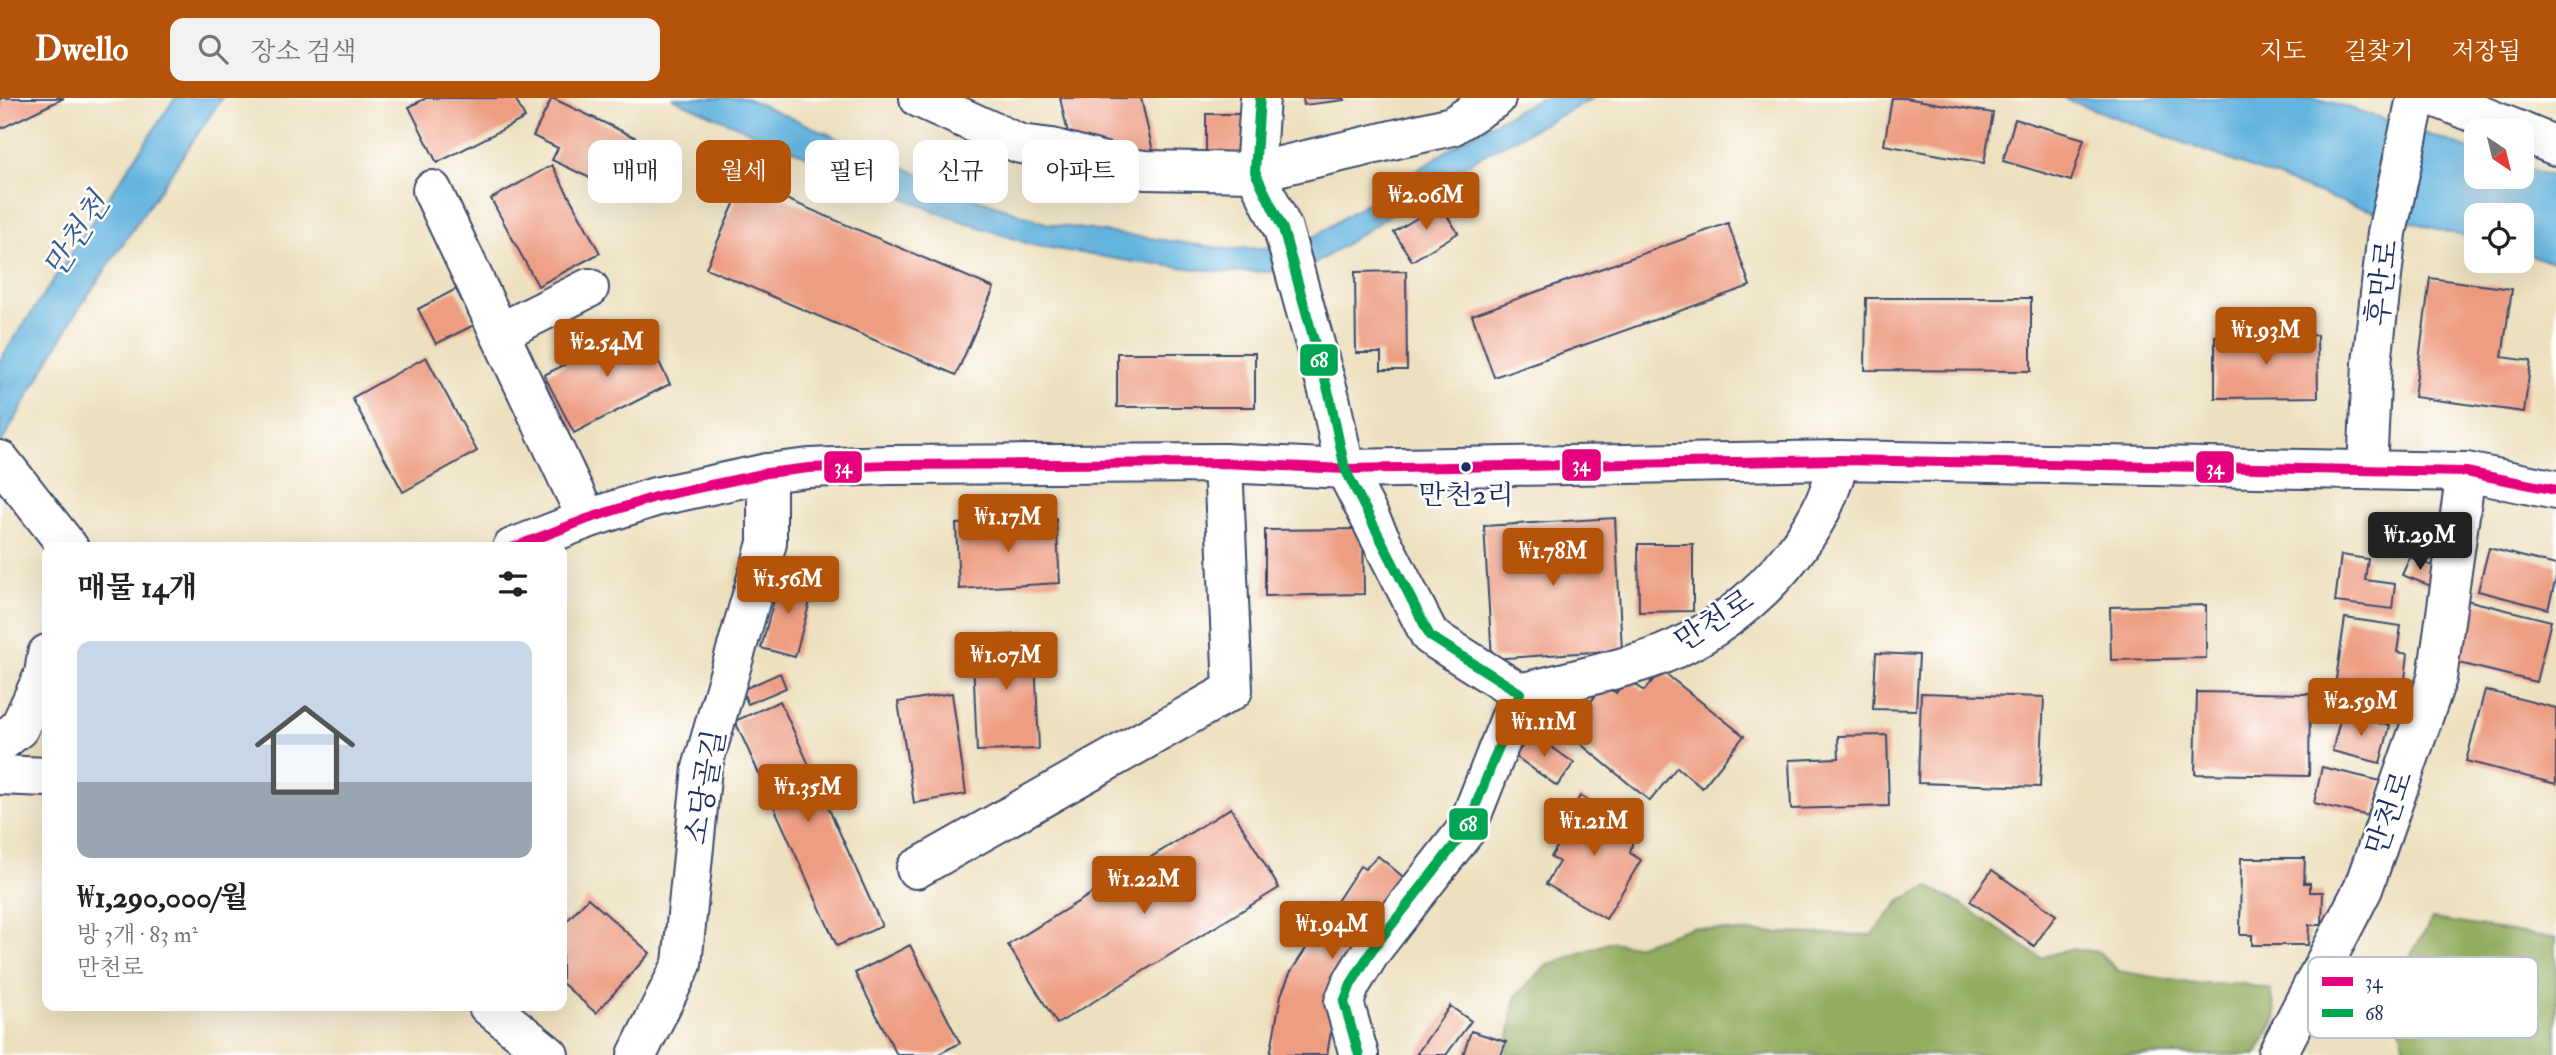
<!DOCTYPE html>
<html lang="ko">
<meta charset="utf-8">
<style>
body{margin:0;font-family:"IM FELL Double Pica","Noto Serif KR",serif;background:#f2f2f2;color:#222;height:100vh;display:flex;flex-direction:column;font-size:26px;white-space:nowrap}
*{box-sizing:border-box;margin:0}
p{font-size:23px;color:#767676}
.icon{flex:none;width:38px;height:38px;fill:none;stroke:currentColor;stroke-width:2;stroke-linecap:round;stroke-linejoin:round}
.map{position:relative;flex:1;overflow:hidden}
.details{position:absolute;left:42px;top:444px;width:525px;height:469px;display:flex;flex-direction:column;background:#fff;border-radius:14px;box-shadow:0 7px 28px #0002}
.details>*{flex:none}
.top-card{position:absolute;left:588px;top:42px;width:665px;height:63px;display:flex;gap:14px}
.needle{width:46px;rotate:145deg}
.buttons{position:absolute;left:2464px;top:21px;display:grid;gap:14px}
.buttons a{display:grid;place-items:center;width:70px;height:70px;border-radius:14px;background:#fff;box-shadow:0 7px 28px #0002;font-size:35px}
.price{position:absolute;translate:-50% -60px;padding:0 16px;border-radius:7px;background:#b45309;color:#fff;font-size:23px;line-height:46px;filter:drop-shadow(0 2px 4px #0008)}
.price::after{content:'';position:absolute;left:50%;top:42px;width:21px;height:16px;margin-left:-10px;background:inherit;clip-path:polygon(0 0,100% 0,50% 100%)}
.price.current{background:#222;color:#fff}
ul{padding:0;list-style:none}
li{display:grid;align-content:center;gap:14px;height:371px;padding:0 35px}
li+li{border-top:2px solid #e0e0e0}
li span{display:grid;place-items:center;height:217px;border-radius:14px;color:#555}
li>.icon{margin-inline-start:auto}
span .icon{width:126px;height:126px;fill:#fffc;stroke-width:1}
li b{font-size:30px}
h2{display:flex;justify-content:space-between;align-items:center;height:84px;padding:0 35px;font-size:30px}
.chip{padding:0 24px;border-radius:14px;background:#fff;box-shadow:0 7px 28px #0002;font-size:24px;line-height:63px}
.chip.current{background:#b45309;color:#fff}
header{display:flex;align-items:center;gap:42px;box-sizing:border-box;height:98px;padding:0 35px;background:#b45309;color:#fff}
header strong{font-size:33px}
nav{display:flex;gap:38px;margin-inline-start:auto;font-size:24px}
.search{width:490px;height:63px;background:#f2f2f2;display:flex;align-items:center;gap:18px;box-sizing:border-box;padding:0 24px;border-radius:14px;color:#767676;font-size:26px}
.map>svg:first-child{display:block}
.forest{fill:#93ac5f;stroke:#576e5e;stroke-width:2}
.water{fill:#63b4de;stroke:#3f729e;stroke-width:2}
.building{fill:#ed9d82}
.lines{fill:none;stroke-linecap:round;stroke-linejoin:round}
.minor-casing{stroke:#3a4a6c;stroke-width:42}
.minor{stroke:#fff;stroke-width:38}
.bus-1-casing{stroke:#fff;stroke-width:16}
.bus-2-casing{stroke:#fff;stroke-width:16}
.bus-1{stroke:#e5007d;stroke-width:10}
.bus-2{stroke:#00a651;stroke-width:10}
.bus-dot{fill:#1b2f5e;stroke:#fff;stroke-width:2.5}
.labels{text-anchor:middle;stroke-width:5;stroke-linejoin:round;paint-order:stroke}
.bus-label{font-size:28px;fill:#1b2f5e;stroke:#fff}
.street-label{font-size:30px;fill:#1b2f5e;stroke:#fff}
.water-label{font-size:32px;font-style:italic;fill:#345e8b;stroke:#fff}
.key{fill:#fff;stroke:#bbc1cf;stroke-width:2}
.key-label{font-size:19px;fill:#1b2f5e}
.line-badge{stroke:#fff;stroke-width:2.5}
.badge-label{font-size:19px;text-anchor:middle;font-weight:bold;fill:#fff}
</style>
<header>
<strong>Dwello</strong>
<div class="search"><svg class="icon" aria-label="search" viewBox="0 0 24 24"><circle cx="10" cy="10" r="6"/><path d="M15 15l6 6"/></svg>장소 검색</div>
<nav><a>지도</a><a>길찾기</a><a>저장됨</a></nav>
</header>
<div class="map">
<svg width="2556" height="957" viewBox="0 0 2556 957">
<rect width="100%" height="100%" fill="#fff"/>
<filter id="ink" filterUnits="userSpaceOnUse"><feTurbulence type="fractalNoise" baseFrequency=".0143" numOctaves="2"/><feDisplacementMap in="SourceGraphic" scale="14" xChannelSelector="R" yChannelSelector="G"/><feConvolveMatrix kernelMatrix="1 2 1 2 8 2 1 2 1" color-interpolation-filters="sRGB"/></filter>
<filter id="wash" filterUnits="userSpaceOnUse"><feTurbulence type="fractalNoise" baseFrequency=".00686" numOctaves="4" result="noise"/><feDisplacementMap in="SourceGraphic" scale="28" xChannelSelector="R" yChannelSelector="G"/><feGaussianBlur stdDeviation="1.57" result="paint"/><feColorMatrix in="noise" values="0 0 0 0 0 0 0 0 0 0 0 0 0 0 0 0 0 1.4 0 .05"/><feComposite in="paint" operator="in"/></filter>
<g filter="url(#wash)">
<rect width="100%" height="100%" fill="#ede0be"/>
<g class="forest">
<path d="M1929,789L1964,808L2041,860L2069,851L2099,854L2118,873L2195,886H2243L2271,892L2276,920L2256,957H1506L1516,898L1547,867L1611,844L1635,848L1693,829L1736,834L1872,837L1902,801Z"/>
<path d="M2432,821L2556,840V957H2407L2399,927L2397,881Z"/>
</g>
<g class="water">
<path d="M175,0H222L76,215L0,347V262Z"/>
<path d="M672,0H746L969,98L1048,126L1227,151L1298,149L1468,39L1539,0H1594L1481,58L1304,173L1223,174L1135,164L1032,147L944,117Z"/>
<path d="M2063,0H2315L2354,11L2476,53V79H2522V68L2556,80V165L2522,155V117H2476V142L2348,106Z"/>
</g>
<g id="blocks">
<g class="building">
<path d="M0,0H64L0,31Z"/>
<path d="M426,0H515L525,20L437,65L409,9Z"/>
<path d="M552,0L649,46L630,84L600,69L594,82L552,62L558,50L533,38Z"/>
<path d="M1060,0H1141L1156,67L1079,84Z"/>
<path d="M1303,0H1344L1345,2L1304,7Z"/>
<path d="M1892,0H1905L1993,15L1984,65L1884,47Z"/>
<path d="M1206,16H1251L1250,92H1206Z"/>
<path d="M2015,21L2084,41L2071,83L2003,63Z"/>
<path d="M552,67L600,155L538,188L491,101Z"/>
<path d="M744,83L994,190L956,277L706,170Z"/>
<path d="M1440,106L1458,135L1412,163L1394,134Z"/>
<path d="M1728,125L1750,188L1494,279L1472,217Z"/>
<path d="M1406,173L1407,272H1381V255H1356L1355,174Z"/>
<path d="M2430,180L2512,191L2502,259L2531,263L2524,314L2414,299Z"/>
<path d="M456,191L474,227L436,246L418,211Z"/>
<path d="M1866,200H2031V273L1865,272Z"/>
<path d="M641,228L670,286L574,335L544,277Z"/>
<path d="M2317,237L2318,299L2215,300V238Z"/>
<rect x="1117" y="255" width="138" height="54"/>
<path d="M426,259L477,353L403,394L352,300Z"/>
<path d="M1615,420L1622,552L1492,561L1484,428Z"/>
<path d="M1056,421L1060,485L959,491L956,426Z"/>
<path d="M2392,421L2447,430L2442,458L2386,448Z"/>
<path d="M1363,431L1364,496L1265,498V432Z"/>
<path d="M1638,446H1693V513L1639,514Z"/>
<path d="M2489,450L2556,467V480L2548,511L2478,493Z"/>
<path d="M2341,457L2368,461L2365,482L2395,486L2392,511L2335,504Z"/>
<path d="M2410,459L2438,470L2431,488L2402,477Z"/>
<path d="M781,476L815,485L795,559L761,550Z"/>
<path d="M2466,502L2551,523L2536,584L2451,563Z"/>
<path d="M2206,507V560L2111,562L2110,509Z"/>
<path d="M2345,520L2401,528L2397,554L2408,556L2404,589L2384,587L2383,595L2335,588Z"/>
<path d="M1034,536L1039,651L977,653L972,538Z"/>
<path d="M1876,555L1919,557L1916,612L1873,611Z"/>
<path d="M1661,572L1744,638L1702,690L1677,669L1650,703L1566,634L1605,586L1616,595L1628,580L1644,593Z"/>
<path d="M780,575L786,590L748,606L742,592Z"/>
<path d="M2485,592L2556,610V686L2466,663Z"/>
<path d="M2197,594L2310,596L2309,678L2195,676Z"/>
<path d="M952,595L966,696L914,705L898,604Z"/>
<path d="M1921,595L2044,599L2040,689L1918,685Z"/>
<path d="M780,603L882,828L837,848L735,623Z"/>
<path d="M2342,615L2390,628L2380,665L2332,653Z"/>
<path d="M1532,635L1574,665L1557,688L1515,658Z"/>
<path d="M1887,637L1889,708L1791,711L1789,662L1839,660L1838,638Z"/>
<path d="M2322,669L2381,683L2373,719L2314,705Z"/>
<path d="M1580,698L1636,730L1630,755L1641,762L1606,821L1546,786L1559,764L1551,759L1562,740L1557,737Z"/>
<path d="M1231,710L1279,790L1057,926L1008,847Z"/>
<path d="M1378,758L1407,782L1326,904L1325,907L1335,910L1327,957H1270L1281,897L1290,875L1360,768L1365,771Z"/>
<path d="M2241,760H2305L2304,785H2310V794H2323L2322,827H2309L2308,847H2252V837H2240Z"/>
<path d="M1992,772L2056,817L2034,848L1970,803Z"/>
<path d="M588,800L650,855L596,915L562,885V819L567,823Z"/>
<path d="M910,847L960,945L937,957H897L855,875Z"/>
<path d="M1450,908L1471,923L1446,957H1416Z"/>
<path d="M1471,933L1506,944L1501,957H1463Z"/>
</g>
</g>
</g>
<g filter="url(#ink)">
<use href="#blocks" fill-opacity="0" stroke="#3a4a6c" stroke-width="2"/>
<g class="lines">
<g class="minor-casing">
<g id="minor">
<path d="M919,0L1020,46L1052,50L1123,69L1145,72L1255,74L1452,28L1496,0"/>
<path d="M1260,0L1255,74L1283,131L1330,300L1345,371L1430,538L1520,595L1466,732L1372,852L1351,886L1344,904L1359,957"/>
<path d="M2437,0L2520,33"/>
<path d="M2522,34L2556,48"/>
<path d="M432,92L587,421"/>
<path d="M499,235L589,190"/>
<path d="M0,362L69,450"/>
<path d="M2367,372L2372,265L2387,135L2416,0"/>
<path d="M512,450L587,421L655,399L767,375L809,370L889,367L1223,365L1345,371L1840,362L2466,374L2556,392"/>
<path d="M1520,595C1563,584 1608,575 1650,561C1722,536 1786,479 1821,412C1829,397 1834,379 1840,362"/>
<path d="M0,645L19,630L44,576L47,556"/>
<path d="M0,677L47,679"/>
<path d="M916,771L1233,592L1223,365"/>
<path d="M488,908L549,957"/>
<path d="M637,957L682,866L702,670L767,445V375"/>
<path d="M2277,957L2363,791L2437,580L2466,374"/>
</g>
</g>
<use href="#minor" class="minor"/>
<g class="bus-1-casing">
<path id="bus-1" d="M512,450L587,421L655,399L767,375L809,370L889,367L1223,365L1345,371L1840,362L2466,374L2556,392"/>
</g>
<g class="bus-2-casing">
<path id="bus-2" d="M1260,0L1255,74L1283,131L1330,300L1345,371L1430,538L1520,595L1466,732L1372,852L1351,886L1344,904L1359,957"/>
</g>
<use href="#bus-1" class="bus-1"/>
<use href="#bus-2" class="bus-2"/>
</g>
</g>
<circle class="bus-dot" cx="1466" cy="369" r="6"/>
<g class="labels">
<g class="bus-label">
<text x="1466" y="406">만천2리</text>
</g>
<g class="street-label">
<text transform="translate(2382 185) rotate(-83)" y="10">후만로</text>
<text transform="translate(1714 522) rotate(-33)" y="10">만천로</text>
<text transform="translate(705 689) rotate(-80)" y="10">소당골길</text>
<text transform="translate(2389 715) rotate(-71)" y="10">만천로</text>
</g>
<g class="water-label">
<text transform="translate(76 137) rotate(-57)" y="11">만천천</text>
</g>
</g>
<rect x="2308" y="859" width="230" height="81" rx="10" class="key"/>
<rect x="2322" y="879" width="31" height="9" fill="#e5007d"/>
<rect x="2322" y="911" width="31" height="8" fill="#00a651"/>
<g class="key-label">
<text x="2365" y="890">34</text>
<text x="2365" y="922">68</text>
</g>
<g class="line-badge">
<rect x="1299" y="245" width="40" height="34" rx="7" fill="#00a651"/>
<rect x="1561" y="350" width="41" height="34" rx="7" fill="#e5007d"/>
<rect x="823" y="352" width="40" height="34" rx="7" fill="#e5007d"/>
<rect x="2195" y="352" width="40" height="34" rx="7" fill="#e5007d"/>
<rect x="1448" y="709" width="41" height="34" rx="7" fill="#00a651"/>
</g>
<g class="badge-label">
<text x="1319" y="269">68</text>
<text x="1581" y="373">34</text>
<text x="843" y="375">34</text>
<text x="2215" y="376">34</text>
<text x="1468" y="733">68</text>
</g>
</svg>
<div class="buttons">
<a><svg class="needle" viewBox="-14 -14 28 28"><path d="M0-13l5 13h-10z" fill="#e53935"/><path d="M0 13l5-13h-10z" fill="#767676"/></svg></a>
<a><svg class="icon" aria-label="locate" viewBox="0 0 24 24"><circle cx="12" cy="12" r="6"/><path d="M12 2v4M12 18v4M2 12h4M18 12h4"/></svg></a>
</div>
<b class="price" style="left:1426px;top:134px">₩2.06M</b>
<b class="price" style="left:2266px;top:269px">₩1.93M</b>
<b class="price" style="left:607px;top:281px">₩2.54M</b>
<b class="price" style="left:1008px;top:456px">₩1.17M</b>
<b class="price current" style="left:2420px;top:474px">₩1.29M</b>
<b class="price" style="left:1553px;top:490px">₩1.78M</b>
<b class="price" style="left:788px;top:518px">₩1.56M</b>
<b class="price" style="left:1006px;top:594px">₩1.07M</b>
<b class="price" style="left:2361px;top:640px">₩2.59M</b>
<b class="price" style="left:1544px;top:661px">₩1.11M</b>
<b class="price" style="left:808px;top:726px">₩1.35M</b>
<b class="price" style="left:1594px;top:760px">₩1.21M</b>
<b class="price" style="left:1144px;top:818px">₩1.22M</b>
<b class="price" style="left:1332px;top:863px">₩1.94M</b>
<div class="top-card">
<a class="chip">매매</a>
<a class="chip current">월세</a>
<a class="chip">필터</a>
<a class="chip">신규</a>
<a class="chip">아파트</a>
</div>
<section class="details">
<h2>매물 14개<svg class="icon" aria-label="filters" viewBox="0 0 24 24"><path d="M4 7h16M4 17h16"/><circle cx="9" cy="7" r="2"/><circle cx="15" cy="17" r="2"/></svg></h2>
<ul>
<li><span style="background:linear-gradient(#c9d6e8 65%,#9aa5b1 0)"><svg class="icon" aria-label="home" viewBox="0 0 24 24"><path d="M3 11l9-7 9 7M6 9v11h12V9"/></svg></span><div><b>₩1,290,000/월</b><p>방 3개 · 83 m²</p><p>만천로</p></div></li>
</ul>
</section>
</div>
